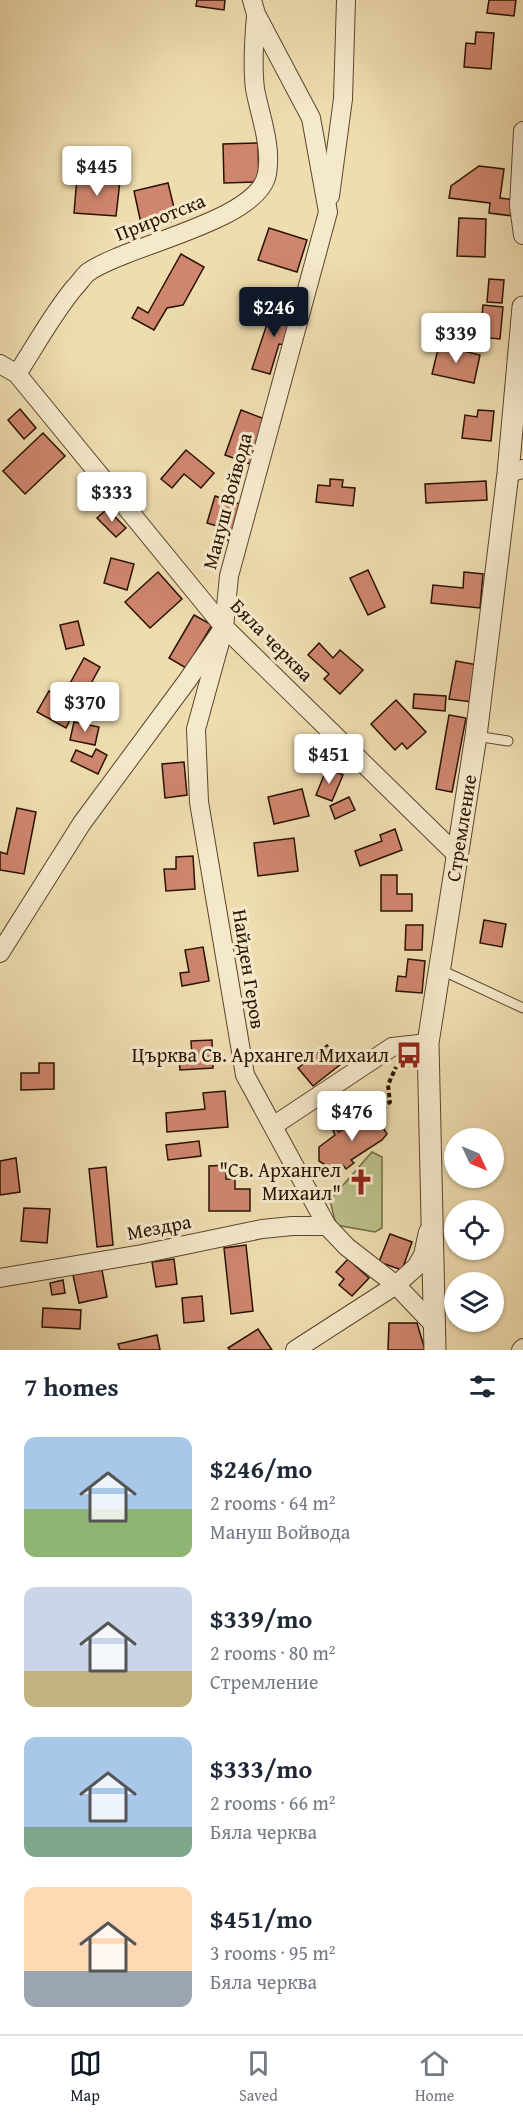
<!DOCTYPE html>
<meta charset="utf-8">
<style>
body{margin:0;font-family:"Gentium Book Plus",serif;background:#f6f6f7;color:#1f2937;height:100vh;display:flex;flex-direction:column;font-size:22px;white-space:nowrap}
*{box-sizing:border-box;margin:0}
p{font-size:20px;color:#747a83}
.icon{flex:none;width:33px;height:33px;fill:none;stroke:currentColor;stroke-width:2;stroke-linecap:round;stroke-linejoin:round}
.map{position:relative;height:1350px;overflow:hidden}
.sheet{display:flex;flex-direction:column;background:#fff;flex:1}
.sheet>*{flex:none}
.needle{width:39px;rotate:134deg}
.buttons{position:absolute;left:444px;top:1128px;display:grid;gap:12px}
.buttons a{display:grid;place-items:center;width:60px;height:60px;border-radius:50%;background:#fff;box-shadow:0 2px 4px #0004;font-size:30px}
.price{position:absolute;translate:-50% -51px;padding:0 14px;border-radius:6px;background:#fff;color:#222;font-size:20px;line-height:39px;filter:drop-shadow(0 2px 3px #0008)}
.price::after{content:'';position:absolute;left:50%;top:36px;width:18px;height:14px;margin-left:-9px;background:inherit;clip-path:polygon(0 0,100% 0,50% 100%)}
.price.on{background:#111827;color:#fff}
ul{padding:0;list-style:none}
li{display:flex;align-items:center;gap:18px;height:150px;padding:0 24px}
li span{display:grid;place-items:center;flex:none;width:168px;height:120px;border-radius:12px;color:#555}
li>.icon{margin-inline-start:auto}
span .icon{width:72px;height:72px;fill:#fffc;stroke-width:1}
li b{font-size:26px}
h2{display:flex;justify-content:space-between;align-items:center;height:72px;padding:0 24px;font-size:26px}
.dock{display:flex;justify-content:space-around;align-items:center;height:84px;border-top:2px solid #e0e1e3;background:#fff;font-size:16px;color:#747a83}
.dock a{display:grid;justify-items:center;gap:3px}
.dock .on{color:#111827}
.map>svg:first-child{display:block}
.green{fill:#bbc08a;stroke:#726945;stroke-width:1.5}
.building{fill:#cf866f;stroke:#291200;stroke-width:1.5}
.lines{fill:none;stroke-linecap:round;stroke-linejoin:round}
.service-casing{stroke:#5a452c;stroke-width:11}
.minor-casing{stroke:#5a452c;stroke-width:20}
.tertiary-casing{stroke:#5a452c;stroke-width:23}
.path{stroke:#291200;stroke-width:4;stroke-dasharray:4.5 3;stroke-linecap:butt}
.service{stroke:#f5e9cc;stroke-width:9}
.minor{stroke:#f5e9cc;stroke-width:18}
.tertiary{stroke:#f5e9cc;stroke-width:21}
.labels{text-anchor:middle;stroke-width:6;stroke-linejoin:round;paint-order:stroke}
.street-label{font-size:20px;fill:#291200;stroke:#f5e9cc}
.poi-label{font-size:20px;fill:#291200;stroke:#f5e9cc;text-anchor:end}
</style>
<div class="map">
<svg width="523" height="1350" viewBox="0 0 523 1350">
<rect width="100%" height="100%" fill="#efddb0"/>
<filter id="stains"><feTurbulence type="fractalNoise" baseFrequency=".00333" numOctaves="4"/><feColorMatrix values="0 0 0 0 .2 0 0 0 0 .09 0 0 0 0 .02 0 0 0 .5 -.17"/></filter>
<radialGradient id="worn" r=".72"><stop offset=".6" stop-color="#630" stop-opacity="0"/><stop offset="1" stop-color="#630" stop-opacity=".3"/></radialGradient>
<path class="green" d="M372,1152L382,1157V1228L375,1232L336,1225L330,1200Z"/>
<g class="building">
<path d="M197,0H225L224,10L196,6Z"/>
<path d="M489,0H516L514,16L487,13Z"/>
<path d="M476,32L494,33L491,69L464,67L466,43L475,44Z"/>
<path d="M258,143L259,182L224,183L223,144Z"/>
<path d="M479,166L504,169L500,198L515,200L513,216L489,213L490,203L449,198L451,186Z"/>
<path d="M77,177L120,181L116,216L74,213Z"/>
<path d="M168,183L177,220L142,228L134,191Z"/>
<path d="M459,218L486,219L485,257L457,256Z"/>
<path d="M269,228L307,240L297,272L258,260Z"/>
<path d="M181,254L204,267L183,305L167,308L154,330L132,318L138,307L148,313Z"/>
<path d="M489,279L504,280L502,303L487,302Z"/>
<path d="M483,305L503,307L500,339L480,337Z"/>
<path d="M273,306L296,313L285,345L279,344L270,374L252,369Z"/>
<path d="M439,345L480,355L474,383L432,374Z"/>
<path d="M20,409L36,428L24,439L8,420Z"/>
<path d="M241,410L270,421L253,465L225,455Z"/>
<path d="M478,410L494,411L491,441L462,438L465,415L477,417Z"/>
<path d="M43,433L65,456L25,494L3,471Z"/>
<path d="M186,450L214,473L201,488L184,474L172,488L161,479Z"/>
<path d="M330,479L343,480L342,487L355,488L353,506L316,502L318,485L330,486Z"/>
<path d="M486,481L487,500L426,503L425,484Z"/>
<path d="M215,496L243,505L231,541L214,536L217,526L207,523Z"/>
<path d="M107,509L126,528L116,537L97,518Z"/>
<path d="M111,558L134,564L127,590L104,583Z"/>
<path d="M368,570L385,607L368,615L350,578Z"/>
<path d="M158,572L182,599L150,628L125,602Z"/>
<path d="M464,572L483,574L480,608L431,603L433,585L463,588Z"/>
<path d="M194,615L212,625L186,668L169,658Z"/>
<path d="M78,621L84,645L66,649L60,625Z"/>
<path d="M319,643L333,658L340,650L363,670L340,694L324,679L329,674L308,655Z"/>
<path d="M84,658L100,667L84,696L68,687Z"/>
<path d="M456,661L478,665L472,702L449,699Z"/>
<path d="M49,691L77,706L66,728L37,712Z"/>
<path d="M414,694L446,696L445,711L413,708Z"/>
<path d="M396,700L426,732L407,749L402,743L395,750L371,724Z"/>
<path d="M449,715L466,718L452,792L436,789Z"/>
<path d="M74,722L99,727L95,745L70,740Z"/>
<path d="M96,749L107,755L98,774L71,761L76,750L92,757Z"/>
<path d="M184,762L187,795L165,798L162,764Z"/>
<path d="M327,768L343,775L332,801L316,795Z"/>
<path d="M302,789L309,816L274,824L268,797Z"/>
<path d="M349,797L355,810L335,819L330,806Z"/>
<path d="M17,808L36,812L24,874L0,870V852L7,854Z"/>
<path d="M395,829L402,850L360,866L355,851L382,841L380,835Z"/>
<path d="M294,838L298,871L258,876L254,843Z"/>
<path d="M193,856L195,889L166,891L164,869H176V857Z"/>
<path d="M381,875H397V894H412V911H381Z"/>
<path d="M484,920L506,924L502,947L480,943Z"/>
<path d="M406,925H423L422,950H405Z"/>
<path d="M203,947L209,981L182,986L180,973L189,972L185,950Z"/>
<path d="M408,959L425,961L422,993L396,991L398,976L406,977Z"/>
<path d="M212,1040L213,1068L180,1070L179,1057L192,1056L191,1041Z"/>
<path d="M327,1045L341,1064L313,1086L298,1068Z"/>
<path d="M39,1063H54V1089L21,1090V1073H39Z"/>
<path d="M225,1091L228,1127L167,1132L166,1113L205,1109L203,1093Z"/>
<path d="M372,1110L387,1134L382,1140L351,1160L354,1163L346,1169L343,1165L330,1168L319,1161V1147L335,1135L333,1131L336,1129L339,1132Z"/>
<path d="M199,1141L201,1156L168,1160L166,1145Z"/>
<path d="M16,1158L20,1192L0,1195V1161Z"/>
<path d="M226,1165V1179H235V1189H250V1211H209V1166Z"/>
<path d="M106,1167L113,1245L97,1247L89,1169Z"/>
<path d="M24,1208L50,1209L47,1243L21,1241Z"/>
<path d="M390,1234L412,1242L402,1270L379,1262Z"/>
<path d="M246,1245L253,1311L231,1314L224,1248Z"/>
<path d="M174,1259L177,1284L156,1287L152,1262Z"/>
<path d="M348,1259L369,1278L352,1296L339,1285L344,1279L336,1272Z"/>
<path d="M102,1270L107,1297L79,1303L73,1275Z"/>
<path d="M63,1280L65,1293L52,1295L50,1283Z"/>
<path d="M202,1296L204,1321L184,1323L182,1298Z"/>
<path d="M43,1308L81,1310L80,1329L42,1327Z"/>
<path d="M389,1323H417L425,1350H388Z"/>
<path d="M258,1329L272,1350H230L228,1348Z"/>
<path d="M157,1335L160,1350H120L118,1344Z"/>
</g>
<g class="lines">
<g class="service-casing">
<g id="service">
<path d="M476,736L508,741"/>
<path d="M439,969L523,1008"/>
</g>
</g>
<g class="minor-casing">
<g id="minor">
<path d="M523,131L519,206L523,235"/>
<path d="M330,196L343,99L346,0"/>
<path d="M0,364L17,374L224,627L457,855"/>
<path d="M17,374C36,345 53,313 75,287C79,283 83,277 87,273C125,245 258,222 267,174C272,145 260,116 255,89C252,65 254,39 256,16"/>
<path d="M508,473L523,469"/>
<path d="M220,642L196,729L199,802L245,1075L327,1226L347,1247L396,1285L435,1326"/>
<path d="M0,953L82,823L187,681L224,627L229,576L328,212L311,118L256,14L252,0"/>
<path d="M273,1126L392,1047L428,1043"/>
<path d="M0,1278L142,1254L262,1229L292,1226H327"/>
<path d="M295,1350L396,1285L416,1267L423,1255L428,1232"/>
<path d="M521,1350L523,1348"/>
</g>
</g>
<g class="tertiary-casing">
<path id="tertiary" d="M435,1350L428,1043L476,736L508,473L523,307"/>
</g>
<path class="path" d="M380,1123L385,1111L384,1106L390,1102L388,1085L396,1067"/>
<use href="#service" class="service"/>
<use href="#minor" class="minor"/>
<use href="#tertiary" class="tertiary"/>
</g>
<defs>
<g id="bus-bare" transform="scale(2.07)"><path d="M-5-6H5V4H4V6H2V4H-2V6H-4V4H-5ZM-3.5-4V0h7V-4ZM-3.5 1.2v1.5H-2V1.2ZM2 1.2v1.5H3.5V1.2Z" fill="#8f2418" stroke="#f5e9cc" stroke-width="2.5" paint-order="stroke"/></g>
<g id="church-bare" transform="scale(2.07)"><path d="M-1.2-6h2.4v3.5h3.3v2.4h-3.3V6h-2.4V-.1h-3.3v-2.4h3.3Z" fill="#8f2418" stroke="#f5e9cc" stroke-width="2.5" paint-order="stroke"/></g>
</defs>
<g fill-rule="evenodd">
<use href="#bus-bare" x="409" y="1055"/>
<use href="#church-bare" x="361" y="1182"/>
</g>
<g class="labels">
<g class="street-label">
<text transform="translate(160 217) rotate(-22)" y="7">Приротска</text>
<text transform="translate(227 501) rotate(-75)" y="7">Мануш Войвода</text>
<text transform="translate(272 640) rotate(45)" y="7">Бяла черква</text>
<text transform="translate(461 828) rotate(-81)" y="7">Стремление</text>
<text transform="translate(249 969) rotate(81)" y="7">Найден Геров</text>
<text transform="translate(159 1227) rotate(-11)" y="7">Мездра</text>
</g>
<g class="poi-label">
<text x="389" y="1062">Църква Св. Архангел Михаил</text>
<text x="341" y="1177">"Св. Архангел<tspan x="341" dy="23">Михаил"</tspan></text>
</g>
</g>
<rect width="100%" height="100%" filter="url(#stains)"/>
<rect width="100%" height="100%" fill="url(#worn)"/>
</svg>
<div class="buttons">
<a><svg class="needle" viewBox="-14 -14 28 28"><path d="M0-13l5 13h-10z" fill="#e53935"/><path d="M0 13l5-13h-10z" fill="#747a83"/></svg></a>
<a><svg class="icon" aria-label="locate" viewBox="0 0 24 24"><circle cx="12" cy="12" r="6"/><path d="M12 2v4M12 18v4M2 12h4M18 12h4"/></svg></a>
<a><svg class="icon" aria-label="layers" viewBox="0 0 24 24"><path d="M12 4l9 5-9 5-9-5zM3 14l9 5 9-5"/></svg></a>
</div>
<b class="price" style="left:97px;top:197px">$445</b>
<b class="price on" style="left:274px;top:338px">$246</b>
<b class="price" style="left:456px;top:364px">$339</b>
<b class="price" style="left:112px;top:523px">$333</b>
<b class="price" style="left:85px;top:733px">$370</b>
<b class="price" style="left:329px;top:785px">$451</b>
<b class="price" style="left:352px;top:1142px">$476</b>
</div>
<section class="sheet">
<h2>7 homes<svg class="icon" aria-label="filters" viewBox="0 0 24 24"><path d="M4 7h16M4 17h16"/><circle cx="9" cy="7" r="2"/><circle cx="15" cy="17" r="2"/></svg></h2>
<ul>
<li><span style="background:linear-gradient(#a9c7e8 60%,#8fb573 0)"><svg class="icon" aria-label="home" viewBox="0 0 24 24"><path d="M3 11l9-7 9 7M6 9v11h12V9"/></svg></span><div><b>$246/mo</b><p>2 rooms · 64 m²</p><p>Мануш Войвода</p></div></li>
<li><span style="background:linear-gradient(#c9d6e8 70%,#c2b280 0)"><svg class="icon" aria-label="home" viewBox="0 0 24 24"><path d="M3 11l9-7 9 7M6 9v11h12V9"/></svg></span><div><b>$339/mo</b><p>2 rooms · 80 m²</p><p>Стремление</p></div></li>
<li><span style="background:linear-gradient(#a9c7e8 75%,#7fa58c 0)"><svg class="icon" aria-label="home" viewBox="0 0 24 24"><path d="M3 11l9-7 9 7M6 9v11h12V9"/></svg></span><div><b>$333/mo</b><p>2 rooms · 66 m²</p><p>Бяла черква</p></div></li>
<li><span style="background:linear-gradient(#ffd9b3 70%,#9aa5b1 0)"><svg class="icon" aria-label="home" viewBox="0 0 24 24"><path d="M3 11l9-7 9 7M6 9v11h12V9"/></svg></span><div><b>$451/mo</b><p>3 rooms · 95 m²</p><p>Бяла черква</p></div></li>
</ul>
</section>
<nav class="dock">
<a class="on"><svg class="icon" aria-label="map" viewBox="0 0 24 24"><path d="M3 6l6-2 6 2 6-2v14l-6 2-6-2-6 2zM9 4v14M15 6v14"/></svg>Map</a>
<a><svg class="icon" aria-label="saved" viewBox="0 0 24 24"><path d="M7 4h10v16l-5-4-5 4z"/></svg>Saved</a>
<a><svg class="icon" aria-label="home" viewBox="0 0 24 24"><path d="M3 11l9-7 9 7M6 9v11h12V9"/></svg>Home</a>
</nav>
